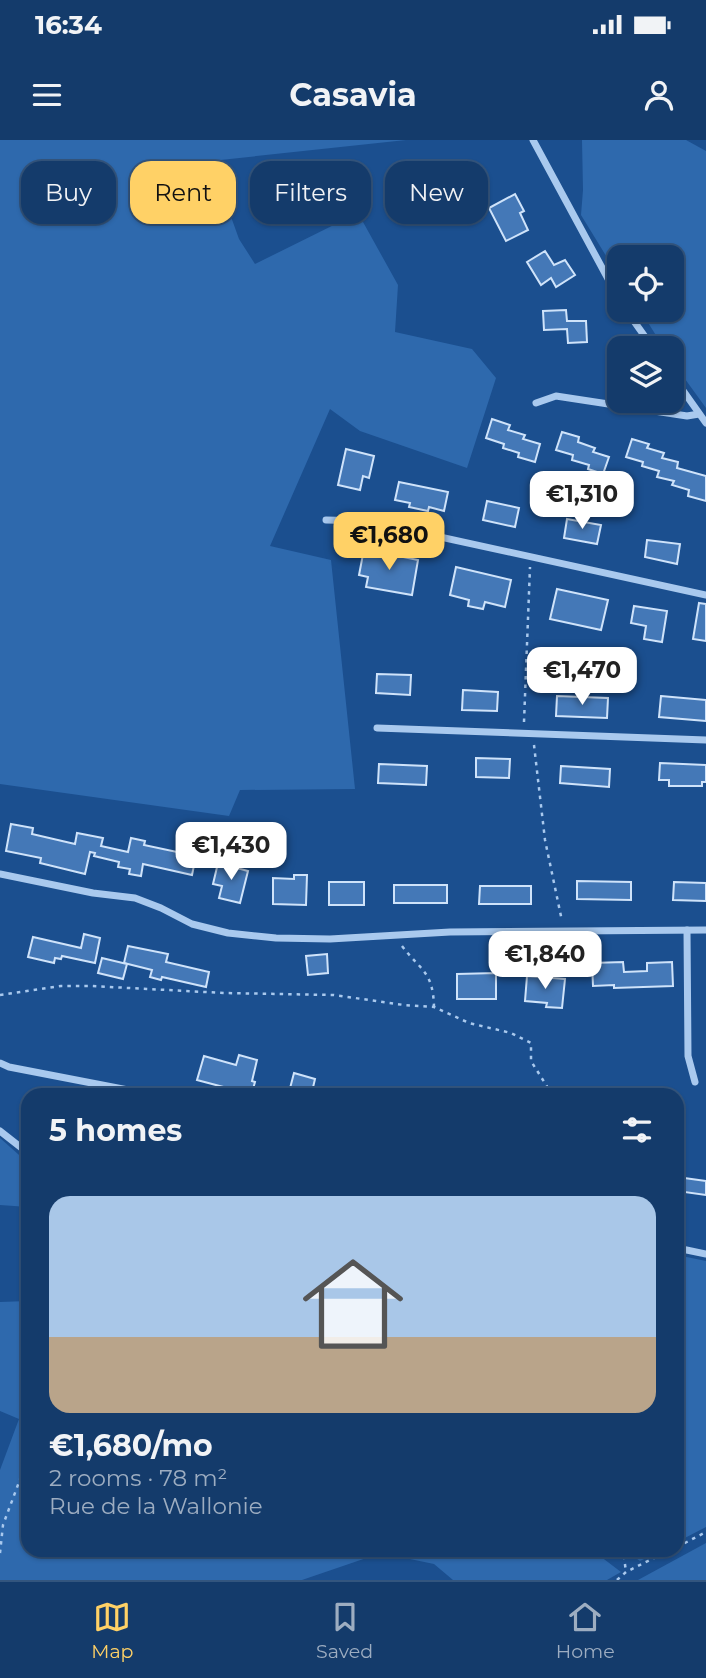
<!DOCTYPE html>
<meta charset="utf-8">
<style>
body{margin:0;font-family:Montserrat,sans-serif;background:#1d4271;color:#f1f3f6;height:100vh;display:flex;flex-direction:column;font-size:26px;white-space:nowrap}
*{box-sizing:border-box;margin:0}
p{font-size:23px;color:#9dadc1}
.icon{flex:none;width:38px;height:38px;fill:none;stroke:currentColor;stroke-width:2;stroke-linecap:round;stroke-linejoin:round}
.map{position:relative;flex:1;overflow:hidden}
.sheet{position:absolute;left:21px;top:948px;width:663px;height:469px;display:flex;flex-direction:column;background:#143b6b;border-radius:21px;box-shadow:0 2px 5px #0004,0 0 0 2px #33557e}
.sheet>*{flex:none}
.hud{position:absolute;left:21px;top:21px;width:665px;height:63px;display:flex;gap:14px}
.buttons{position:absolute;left:607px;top:105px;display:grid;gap:14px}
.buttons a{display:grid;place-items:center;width:77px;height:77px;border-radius:14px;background:#143b6b;box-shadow:0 2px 5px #0004,0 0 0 2px #33557e;font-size:35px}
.price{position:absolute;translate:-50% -60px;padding:0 16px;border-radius:14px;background:#fff;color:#222;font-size:23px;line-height:46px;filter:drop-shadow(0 2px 4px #0008)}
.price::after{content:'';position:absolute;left:50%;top:42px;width:21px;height:16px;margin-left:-10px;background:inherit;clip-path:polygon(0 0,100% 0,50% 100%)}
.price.active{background:#ffd166;color:#111}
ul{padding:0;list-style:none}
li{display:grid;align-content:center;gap:14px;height:371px;padding:0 28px}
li+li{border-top:2px solid #33557e}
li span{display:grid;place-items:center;height:217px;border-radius:21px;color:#555}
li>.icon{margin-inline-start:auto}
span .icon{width:126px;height:126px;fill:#fffc;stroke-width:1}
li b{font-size:30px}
h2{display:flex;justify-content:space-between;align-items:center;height:84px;padding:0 28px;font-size:30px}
.tag{padding:0 24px;border-radius:21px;background:#143b6b;box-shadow:0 2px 5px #0004,0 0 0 2px #33557e;font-size:24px;line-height:63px}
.tag.active{background:#ffd166;color:#111}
.status{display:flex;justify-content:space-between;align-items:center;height:49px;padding:0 35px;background:#143b6b;direction:ltr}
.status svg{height:19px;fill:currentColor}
header{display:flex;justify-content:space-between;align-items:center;height:91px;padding:0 28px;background:#143b6b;font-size:32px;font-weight:700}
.tab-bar{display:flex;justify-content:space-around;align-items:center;height:98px;border-top:2px solid #33557e;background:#143b6b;font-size:19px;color:#9dadc1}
.tab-bar a{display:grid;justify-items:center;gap:4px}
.tab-bar .active{color:#ffd166}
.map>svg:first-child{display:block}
.green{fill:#2e69ad}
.building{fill:#4478b7;stroke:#cfe3fa;stroke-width:2}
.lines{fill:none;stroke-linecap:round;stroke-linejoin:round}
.path{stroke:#a9c9ee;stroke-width:2.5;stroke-dasharray:3.5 5;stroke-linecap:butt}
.street{stroke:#a9c9ee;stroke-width:7}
</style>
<div class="status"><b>16:34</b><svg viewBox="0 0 49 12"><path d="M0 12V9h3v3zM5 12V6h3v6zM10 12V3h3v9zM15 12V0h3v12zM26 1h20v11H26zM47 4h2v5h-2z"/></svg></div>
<header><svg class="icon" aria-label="menu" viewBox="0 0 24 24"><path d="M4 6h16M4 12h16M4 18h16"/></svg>Casavia<svg class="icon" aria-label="person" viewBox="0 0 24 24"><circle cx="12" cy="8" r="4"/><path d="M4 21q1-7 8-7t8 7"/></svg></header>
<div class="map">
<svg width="706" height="1440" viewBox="0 0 706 1440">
<rect width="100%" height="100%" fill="#1b4f8f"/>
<g class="green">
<path d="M0,0H406L211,21L239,99L255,124L358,73L398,145L395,192L472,209L496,238L467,328L360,291L330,269L270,406L331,420L355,649L240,650L229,676L0,644Z"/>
<path d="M582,0H686L706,11V268L672,221V208H664L640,170H672V117H620L619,137L581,75L583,50Z"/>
<path d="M0,998L28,1023V1067L0,1065Z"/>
<path d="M677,1115L706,1121V1387L677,1402Z"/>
<path d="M28,1161V1410H592L621,1432L607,1440H453L434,1424L381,1413L302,1440H0V1330L19,1279L0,1271V1162Z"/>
<path d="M706,1403V1440H638Z"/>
<path d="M626,1411H661L640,1421Z"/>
</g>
<g class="building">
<path d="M515,54L524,71L520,73L528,90L506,101L489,68Z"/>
<path d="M545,111L554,125L565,120L575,135L556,147L551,138L541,145L527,122Z"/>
<path d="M566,170L567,181H586L587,202L568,203L567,189L544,190L543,171Z"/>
<path d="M492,279L510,285L508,290L525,295L523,299L540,304L535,322L518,317L519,313L503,308L504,304L486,298Z"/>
<path d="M562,292L579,297L578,302L595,308L593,312L609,317L603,334L588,329L589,325L572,320L573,315L556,310Z"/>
<path d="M632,299L649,304L647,308L664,313L662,318L678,322L677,328L706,336V361L688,356L689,350L672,345L674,341L657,337L659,331L642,326L643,322L626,317Z"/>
<path d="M346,309L374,316L369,338L363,336L360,350L338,345Z"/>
<path d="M399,342L448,352L444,371L429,367L428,371L409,367L410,363L395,360Z"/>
<path d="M487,361L519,368L515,387L483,380Z"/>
<path d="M567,379L601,385L597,404L564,398Z"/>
<path d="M647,400L680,404L677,424L645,417Z"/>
<path d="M364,409L418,420L412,455L366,447L368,437L359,435Z"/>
<path d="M456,427L511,440L505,467L485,462L483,469L468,466L469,460L450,455Z"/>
<path d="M557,449L608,460L601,490L550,479Z"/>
<path d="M699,463L706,464V501L693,499Z"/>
<path d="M634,466L667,471L662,502L644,499L646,486L631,483Z"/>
<path d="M377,534L411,535L410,555L376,553Z"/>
<path d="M463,550L498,552L497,571L462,570Z"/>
<path d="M557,556L608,558L607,578L556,576Z"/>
<path d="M661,556L706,560V581L659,577Z"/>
<path d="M476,618L510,619L509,638L476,637Z"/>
<path d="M660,623L706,625V642H702V646H669V640H659Z"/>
<path d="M379,624L427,626L426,645L378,643Z"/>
<path d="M561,626L610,629L609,647L560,643Z"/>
<path d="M11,684L33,688L32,694L75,704L77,693L103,698L101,706L128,712L131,698L145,701L144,705L196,716L192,735L143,724L141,736L129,734L130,729L118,727L119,722L94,716L95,713L90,712L85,734L40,723L41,718L6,711Z"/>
<path d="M218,723L248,731L240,763L219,758L222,746L213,744Z"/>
<path d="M294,735H307L306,765L273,764V738L294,739Z"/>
<path d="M577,741L631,742V760L577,759Z"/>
<rect x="329" y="742" width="35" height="23"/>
<path d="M674,742L706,743V761L673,760Z"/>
<rect x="394" y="745" width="53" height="18"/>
<path d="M480,746H531V764H479Z"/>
<path d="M84,794L100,798L95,823L62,816L61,819L55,818L54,823L28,817L33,797L81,808Z"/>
<path d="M128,806L168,814L166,822L209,832L206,847L162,837L161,840L150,837L152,830L124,823Z"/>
<path d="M327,814L328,833L308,835L306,816Z"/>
<path d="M102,818L127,824L123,839L98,833Z"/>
<path d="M623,822L624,832L647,831V823L672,822L673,846L614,848V845L593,846L592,823Z"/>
<path d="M496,833V859H457V834Z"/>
<path d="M527,836L565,839L562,868L546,867L547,863L525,861Z"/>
<path d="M239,915L257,920L252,941L255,942L251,956H229L231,949L197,940L204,916L236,925Z"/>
<path d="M294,933L315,939L311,956H288Z"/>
<path d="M677,1037L706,1041V1055L677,1051Z"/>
</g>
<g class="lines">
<g class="path">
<path d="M524,582L530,427"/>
<path d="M534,605L545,700L562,781"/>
<path d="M402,806C421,831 433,831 434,867"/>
<path d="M0,855L61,846H91L224,853L334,855L404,865L434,867L469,883L511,893L531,903V921L553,956"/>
<path d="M677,1407L706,1392"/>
<path d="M617,1410L624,1417L626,1432"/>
<path d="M0,1413L3,1385L28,1318"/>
<path d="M617,1440L626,1432L670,1410"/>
</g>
<g class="street">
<path d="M533,0L620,161"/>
<path d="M626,170L653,208"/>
<path d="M672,235L706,283"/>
<path d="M536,263L556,256L687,276L699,274"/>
<path d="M326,380L367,381L706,455"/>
<path d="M377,588L706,600"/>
<path d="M0,734L93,753L135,758L161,768L192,784L228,793L276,798L330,799L450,792L706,790"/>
<path d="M687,790L688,916L695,942"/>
<path d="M0,923L9,927L159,956"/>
<path d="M0,991L28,1013"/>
<path d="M677,1108L706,1114"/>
</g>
</g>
</svg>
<div class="buttons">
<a><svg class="icon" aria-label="locate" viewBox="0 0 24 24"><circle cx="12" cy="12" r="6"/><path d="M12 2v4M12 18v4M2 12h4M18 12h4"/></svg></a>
<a><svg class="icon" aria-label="layers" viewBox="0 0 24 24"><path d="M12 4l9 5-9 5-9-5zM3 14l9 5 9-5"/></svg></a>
</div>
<b class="price" style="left:582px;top:391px">€1,310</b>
<b class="price active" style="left:389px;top:432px">€1,680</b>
<b class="price" style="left:582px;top:567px">€1,470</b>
<b class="price" style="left:231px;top:742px">€1,430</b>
<b class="price" style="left:545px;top:851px">€1,840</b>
<div class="hud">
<a class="tag">Buy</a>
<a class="tag active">Rent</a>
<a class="tag">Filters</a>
<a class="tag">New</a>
</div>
<section class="sheet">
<h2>5 homes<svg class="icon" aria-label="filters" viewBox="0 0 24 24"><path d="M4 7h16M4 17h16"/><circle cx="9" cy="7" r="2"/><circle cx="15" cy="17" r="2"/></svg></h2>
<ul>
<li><span style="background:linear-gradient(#a9c7e8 65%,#b9a48a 0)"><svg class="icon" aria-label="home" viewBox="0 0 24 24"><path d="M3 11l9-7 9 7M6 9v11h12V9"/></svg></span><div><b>€1,680/mo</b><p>2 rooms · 78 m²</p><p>Rue de la Wallonie</p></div></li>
</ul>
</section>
</div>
<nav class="tab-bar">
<a class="active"><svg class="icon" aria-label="map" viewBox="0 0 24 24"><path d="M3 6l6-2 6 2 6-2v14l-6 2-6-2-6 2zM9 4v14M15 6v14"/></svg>Map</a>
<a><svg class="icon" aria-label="saved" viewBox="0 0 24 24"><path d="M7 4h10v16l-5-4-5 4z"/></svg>Saved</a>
<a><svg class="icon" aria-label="home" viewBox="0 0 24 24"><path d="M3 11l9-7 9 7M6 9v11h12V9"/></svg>Home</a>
</nav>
